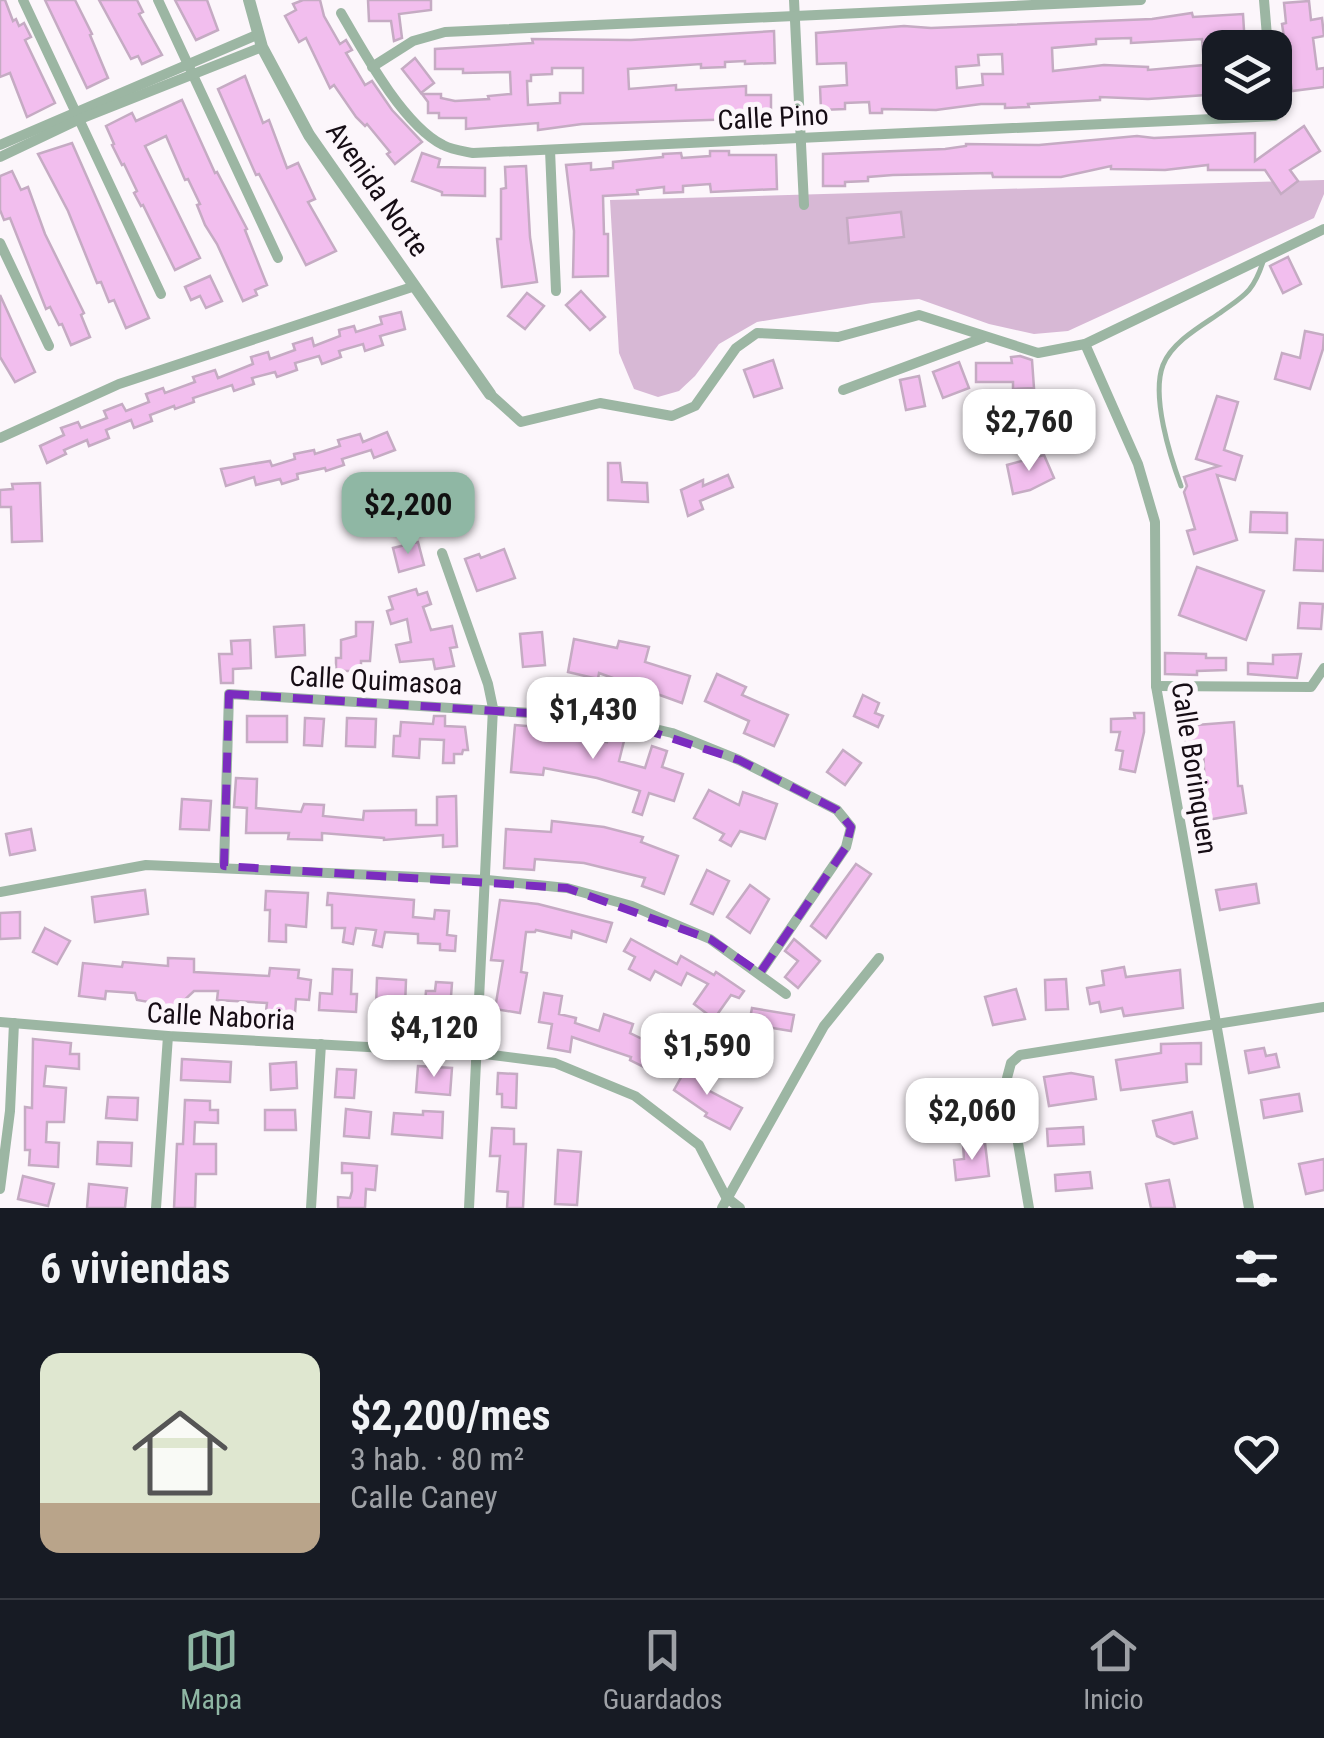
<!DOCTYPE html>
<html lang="es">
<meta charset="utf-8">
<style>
body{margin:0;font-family:"Roboto Condensed",sans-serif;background:#242831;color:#f1f3f6;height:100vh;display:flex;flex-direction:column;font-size:38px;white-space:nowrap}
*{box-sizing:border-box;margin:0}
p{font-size:32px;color:#9ea1a6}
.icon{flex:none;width:55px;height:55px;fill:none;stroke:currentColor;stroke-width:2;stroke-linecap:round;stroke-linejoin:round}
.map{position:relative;height:1208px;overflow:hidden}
.sheet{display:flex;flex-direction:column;background:#171b24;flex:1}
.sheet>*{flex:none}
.fabs{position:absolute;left:1202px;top:30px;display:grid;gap:20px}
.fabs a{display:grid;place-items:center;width:90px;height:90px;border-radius:20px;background:#171b24;box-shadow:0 2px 8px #0004;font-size:50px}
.price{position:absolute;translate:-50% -85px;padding:0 22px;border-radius:20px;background:#fff;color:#222;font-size:32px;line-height:65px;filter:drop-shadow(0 2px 5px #0008)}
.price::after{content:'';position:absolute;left:50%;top:60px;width:30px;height:22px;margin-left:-15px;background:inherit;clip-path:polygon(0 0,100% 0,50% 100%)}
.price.active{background:#8fb7a4;color:#111}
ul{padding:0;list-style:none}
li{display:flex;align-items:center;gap:30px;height:250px;padding:0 40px}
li+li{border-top:2px solid #363941}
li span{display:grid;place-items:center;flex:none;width:280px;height:200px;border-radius:20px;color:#555}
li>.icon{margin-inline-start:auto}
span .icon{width:120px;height:120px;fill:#fffc;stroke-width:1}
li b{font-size:42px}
h2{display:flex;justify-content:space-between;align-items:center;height:120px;padding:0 40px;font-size:42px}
.tabs{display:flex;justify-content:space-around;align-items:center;height:140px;border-top:2px solid #363941;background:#171b24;font-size:28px;color:#9ea1a6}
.tabs a{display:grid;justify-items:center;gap:5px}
.tabs .active{color:#8fb7a4}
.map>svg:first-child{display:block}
.green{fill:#d7b8d5}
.building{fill:#f2beee;stroke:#c5abc3;stroke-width:2.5;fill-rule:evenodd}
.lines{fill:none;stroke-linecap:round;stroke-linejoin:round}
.service{stroke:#9cb6a3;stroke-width:5}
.minor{stroke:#9cb6a3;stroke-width:10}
.tertiary{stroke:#9cb6a3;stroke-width:12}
.marked{fill:none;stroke:#7b2cbf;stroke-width:8;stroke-dasharray:20 12;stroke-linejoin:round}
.labels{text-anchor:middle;stroke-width:10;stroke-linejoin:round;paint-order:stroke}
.street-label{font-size:28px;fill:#160d15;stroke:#fcf6fb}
</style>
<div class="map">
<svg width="1324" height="1208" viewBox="0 0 1324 1208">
<rect width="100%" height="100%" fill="#fcf6fb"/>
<path class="green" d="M1324,180V194L1314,218L1068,331L1034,334L989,324L919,299L872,303L757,322L719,344L695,376L679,391L658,397L634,389L619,353L610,200Z"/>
<g class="building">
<path d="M0,0H5L13,21L16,19L19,26L24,23L31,37L25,40L55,103L27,117L10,73L0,77Z"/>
<path d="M45,0H75L92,34L90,35L108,78L87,88Z"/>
<path d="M99,0H137L143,12L139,14L162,55L142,64L138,56L131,59Z"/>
<path d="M175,0H207L218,30L196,40Z"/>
<path d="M303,0H320L324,16L340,44L346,40L352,50L346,53L365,85L372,81L392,110L422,142L395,164L387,154L390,152L367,124L365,126L356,117L334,85L330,88L306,38L299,42L285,16L296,10L293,4Z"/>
<path d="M368,0H431V10L399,14L402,38L394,41L391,21H369Z"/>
<path d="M1309,1L1311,20L1322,18L1324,36L1313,38L1317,69L1324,68V87L1292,91L1282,24L1286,23L1284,3Z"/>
<path d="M1192,13L1193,17L1243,14L1245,46L1220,48V94L1148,99L1100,97V100L1028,104L1029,107L1005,108V104H981L936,110L882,109V113H870L869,102L845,103V109L821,110L820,87L847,85L846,63L817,64L816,33L904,26L931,28L1152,19ZM1131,38V43L1202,39L1204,65L1148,70V67L1104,65L1053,71L1052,48L1096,44V39ZM1002,54L1003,74H982L983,85L957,88L956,67L979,65L978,55Z"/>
<path d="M774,31L775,63L745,64V61L725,62V67L701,68V64L628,69L629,89L676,85V90L746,86V95H771V118L582,124L538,130V123L466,129V118H439V113H428V102L422,94H441V98L455,101L489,99L488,96L511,94L510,72L463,73V69H435V49L533,43L532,39L631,40ZM552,68H583V93H560V103L528,105L527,81H531V75L552,74Z"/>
<path d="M415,58L434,83L421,93L402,69Z"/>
<path d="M245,76L263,123L269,120L287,168L298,163L315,199L308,202L336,251L306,265L259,174L256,175L218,89Z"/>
<path d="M182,100L215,173L217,172L247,229L245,230L267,285L255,290L257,295L243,301L217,244L205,225L197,205L200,204L188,179L185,180L166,136L145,146L200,258L175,270L143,205L141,206L134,193L137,191L124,164L122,165L112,145L114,144L106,126L132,113L136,121Z"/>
<path d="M1304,126L1320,151L1290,170L1298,181L1281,194L1265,170H1208V165L1165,170L1111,169V166L1061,177H993L992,173L893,175L868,177V181L845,182V186H823V154L945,149L966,146V144L1039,145L1137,136L1154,138L1255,133V161Z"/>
<path d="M72,143L149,318L126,328L114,300L109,302L101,282L97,283L68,211L38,154Z"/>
<path d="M710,151H729V155H776L777,189L711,192L710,184L683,186V192L664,193V187L637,190L638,194L603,196L604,234H608V276L573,277L574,231L566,165L591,163V170L613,168V162L663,157V154L681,153L682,158L710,156Z"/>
<path d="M422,153L440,159L438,167L485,168V196L442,195V192L412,181Z"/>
<path d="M526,166L530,237L537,282L502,287L497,239H501V189L506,188L505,167Z"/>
<path d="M12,171L21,190L28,187L45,234L84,313L81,315L90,337L71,345L62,324L59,325L50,307L46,309L10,218L4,220L0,210V176Z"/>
<path d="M901,212L904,237L849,243L847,218Z"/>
<path d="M1288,257L1301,284L1283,293L1270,266Z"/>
<path d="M210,276L222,301L206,308L200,296L191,300L185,287Z"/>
<path d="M581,291L605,317L590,330L566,305Z"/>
<path d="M527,293L544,306L525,329L508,316Z"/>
<path d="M0,295L35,372L15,382L0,357Z"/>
<path d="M401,312L405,329L380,336L383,345L365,351L363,344L339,351L341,357L322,364L319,356L295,363L297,370L277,377L275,372L252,378L254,384L234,391L232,385L193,398L194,402L175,409L174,406L150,415L152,421L134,428L131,420L106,430L109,438L89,446L87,440L64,450L66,454L47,463L40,446L64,435L61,428L78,422L81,428L107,418L104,411L122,404L126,411L149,402L146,394L163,388L165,393L195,382L193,377L215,370L218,378L253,364L251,357L268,352L270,359L295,350L293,344L312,338L314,346L340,336L339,330L354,326L356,332L382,324L380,317Z"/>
<path d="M1305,331L1324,335L1323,349L1310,389L1275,379L1282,353L1300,358Z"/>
<path d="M1020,356L1032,360L1034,388L1013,389V382H976V363H1012L1011,357Z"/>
<path d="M773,360L782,388L754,397L744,370Z"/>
<path d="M959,362L969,388L943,398L933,372Z"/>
<path d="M919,376L925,406L906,410L900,380Z"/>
<path d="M1217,396L1238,402L1224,450L1242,456L1235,480L1217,475L1237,540L1194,554L1187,531L1195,529L1184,492L1187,486L1184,477L1219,466L1196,459Z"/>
<path d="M387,432L395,450L374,458L371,450L342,459L344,465L326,471L325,468L297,474L298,479L282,484L280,479L256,485L254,477L226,486L221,469L270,461L272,466L295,459L294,454L314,450L315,454L340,446L338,440L360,434L363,442Z"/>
<path d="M1044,455L1054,478L1030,490L1013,494L1007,465Z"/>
<path d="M608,463H620L622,482L647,483L648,502L608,500Z"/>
<path d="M728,475L733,487L700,501L703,509L688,516L681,490L703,480V486Z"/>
<path d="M40,483L42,541L12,542L11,507H0V490L13,489L12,484Z"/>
<path d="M1251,512L1287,513V533L1250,532Z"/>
<path d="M1296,539L1324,540L1323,571L1294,570Z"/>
<path d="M418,542L424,565L399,572L393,548Z"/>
<path d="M504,549L515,578L477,591L465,559L479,554L481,558Z"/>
<path d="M1197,567L1264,591L1246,640L1179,615Z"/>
<path d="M416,589L418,595L427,592L431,604L423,607L431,630L452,626L457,647L450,648L454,666L435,669L433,659L400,662L396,645L411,642L407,619L391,624L387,611L393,609L389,597Z"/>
<path d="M1300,603L1323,604L1321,629L1298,628Z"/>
<path d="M356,622H373L370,661H361V671H336V658H341V640L356,636Z"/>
<path d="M304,625L305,655L276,657L274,627Z"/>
<path d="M542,632L545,665L523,667L520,634Z"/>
<path d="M574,639L617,648L619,641L649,647L645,662L690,676L682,703L599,673L598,679L568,672Z"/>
<path d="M250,640L251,668L233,669V683H221L219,654H232L231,641Z"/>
<path d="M1165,653L1206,654V658H1226V670L1197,671V675L1165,674Z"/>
<path d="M1301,654L1297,678L1248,674V663L1273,664V655Z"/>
<path d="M717,674L746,687L742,695L788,715L774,746L744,733L749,721L705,701Z"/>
<path d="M863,695L879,703L875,713L883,716L878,727L854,716Z"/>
<path d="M1134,713H1144V732L1135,772L1120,769L1123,751L1116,750L1120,732H1111V719L1135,718Z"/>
<rect x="247" y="716" width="40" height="26"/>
<path d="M434,716H445V726L465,727L468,750H463L462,754H454V763H443L444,740L420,739L419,758L393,756L394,736H400L401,722L433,724Z"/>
<path d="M305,718L324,719L322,746L304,745Z"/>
<path d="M347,718L376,719L375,747L346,746Z"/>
<path d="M1234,722L1238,786H1242L1246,813L1202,821L1197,793L1205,792L1203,744L1186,745L1184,726Z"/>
<path d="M515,725L548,728V731L607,742L610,729L626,733L619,761L645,768L652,746L667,751L662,767L683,774L674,801L649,793L642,815L633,812L640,791L597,778L544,768L543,775L511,772Z"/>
<path d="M843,750L861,763L845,785L827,772Z"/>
<path d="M236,778L257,779L256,808L301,812L304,804L324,805L323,816L363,820L364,811L416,810V825H437V797L456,796L457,846L443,847V835L384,840V838L322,833V840L288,839L289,833H246L247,808L234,807Z"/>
<path d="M709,790L739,805L743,792L777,804L765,839L740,831L731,846L720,840L724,834L694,818Z"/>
<path d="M182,799L211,801L209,830L180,829Z"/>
<path d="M552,821L604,827L643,837L641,842L678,856L664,894L642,886L645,878L584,863L535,859L534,870L504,868L506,829L551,832Z"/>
<path d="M31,829L35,850L10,855L6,834Z"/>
<path d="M856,864L871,874L826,938L811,926Z"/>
<path d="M707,870L729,881L713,914L691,904Z"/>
<path d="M1256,884L1259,903L1220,910L1216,890Z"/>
<path d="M750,885L769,899L750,933L727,917Z"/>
<path d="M145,890L148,914L95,922L92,897Z"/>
<path d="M266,891L308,893L306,927L286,925V942L269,941L270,910H265Z"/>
<path d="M328,893L414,900L413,917L434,919L435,910L449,911L447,935L456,936L455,951L440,950V944L418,943V934L385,932L382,947L373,945L376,930L356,928L353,944L343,942L345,928H332V905H327Z"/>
<path d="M500,900L538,904L612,923L606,942L572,931L571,938L536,930L535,932H526L521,972L527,973L520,1013L495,1009L503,961L491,960Z"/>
<path d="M20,912V938L0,939V913Z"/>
<path d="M45,928L70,941L57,964L33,952Z"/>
<path d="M631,939L677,964L681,956L714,975L716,972L744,991L739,998L731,995L714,1019L694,1004L708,984L687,973L681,985L655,971L650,980L629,969L635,957L624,951Z"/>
<path d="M794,939L820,961L798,988L785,977L798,961L785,951Z"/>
<path d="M168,958L194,959V972L269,976L270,968L299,970L298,978L311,980L309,1000L296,999L295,1013L266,1011L267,1003L217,1000L218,991H194L177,1007L137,1000L135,993L106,991L105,999L79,996L83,963L122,967L123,962L168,966Z"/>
<path d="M1124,967L1126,977L1180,970L1183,1008L1124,1016L1122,1008L1101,1012L1099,1002L1090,1004L1087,988L1104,985L1102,971Z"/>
<path d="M333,969L352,970L351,994H357L356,1012L319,1010L320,993L332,994Z"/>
<path d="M377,978L406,980L405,1007L376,1006Z"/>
<path d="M1066,979L1068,1009L1046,1010L1045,980Z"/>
<path d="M436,982L452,983L450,1010L434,1009V1015H424L426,991H435Z"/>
<path d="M1016,989L1025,1019L993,1025L985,997Z"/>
<path d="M544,993L562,996L559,1014L576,1018L575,1023L599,1031L604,1014L633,1024L630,1033L665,1050L654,1072L630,1060L631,1057L572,1037L570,1052L548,1048L552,1024L539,1022Z"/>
<path d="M752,1008L794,1015L791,1031L749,1024Z"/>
<path d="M33,1039L71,1043L70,1054H79V1069L46,1066L44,1086L66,1088L64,1122H47L46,1142L59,1143L58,1167L29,1165L30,1150H25V1107L32,1108Z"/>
<path d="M1201,1043V1064H1186L1187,1082L1121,1090L1116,1060L1161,1053V1044Z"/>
<path d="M1264,1048L1266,1056L1276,1054L1279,1067L1249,1073L1245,1051Z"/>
<path d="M182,1059L231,1062L230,1082L181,1080Z"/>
<path d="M296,1062L297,1088L271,1090L270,1064Z"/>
<path d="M688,1065L709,1080L704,1088L742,1108L730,1129L705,1116L707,1113L674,1090Z"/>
<path d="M418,1066L452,1068L450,1095L416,1092Z"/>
<path d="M337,1069L356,1070L354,1098L335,1097Z"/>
<path d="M498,1073L517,1074L516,1108L502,1107V1094H497Z"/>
<path d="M1071,1073L1093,1077L1096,1099L1049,1106L1044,1077Z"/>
<path d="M1299,1094L1302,1111L1264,1118L1261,1100Z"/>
<path d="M108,1097L138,1098L137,1120L106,1118Z"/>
<path d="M185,1100L210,1101V1110H218V1123L195,1122L194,1144H216V1174H196L195,1208H174L177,1144H183Z"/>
<path d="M346,1109L371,1112L369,1138L344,1136Z"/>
<path d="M265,1110H295L296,1130H265Z"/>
<path d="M423,1111L443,1112L442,1138L392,1134L394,1113L423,1115Z"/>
<path d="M1192,1112L1197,1138L1174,1144L1157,1136L1153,1121Z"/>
<path d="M1083,1127L1084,1144L1048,1146L1047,1129Z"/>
<path d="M492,1128L514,1129V1144H526L523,1208H507L508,1192L497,1191L500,1156H490Z"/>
<path d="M98,1142L132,1143L131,1166L97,1164Z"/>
<path d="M985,1143L989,1176L956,1180L954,1160L964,1159L963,1145Z"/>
<path d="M558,1150L581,1152L577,1205L555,1204Z"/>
<path d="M1324,1159V1190L1306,1194L1299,1164Z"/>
<path d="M342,1163L377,1166L375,1190L366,1189L365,1208H338V1197L350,1198L352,1191V1173H342Z"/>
<path d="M1090,1172L1092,1188L1056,1191L1055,1175Z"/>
<path d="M23,1176L54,1184L48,1206L18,1199Z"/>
<path d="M1169,1180L1175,1208H1151L1146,1184Z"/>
<path d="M89,1184L127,1188L125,1208H87Z"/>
</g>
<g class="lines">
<path class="service" d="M1181,486C1170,456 1151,396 1163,365C1172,342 1201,326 1220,313C1245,295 1253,292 1263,262"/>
<g class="minor">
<path d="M23,0L161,294"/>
<path d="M158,0L278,258"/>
<path d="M794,0L804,205"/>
<path d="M1264,0L1268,48"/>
<path d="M341,13C363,51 403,125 443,145C452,150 463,151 473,153L1275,116L1273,102"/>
<path d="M372,67L413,41L445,32L1141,0"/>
<path d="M0,145L259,34"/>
<path d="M550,150L556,291"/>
<path d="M0,157L80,119L262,47"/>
<path d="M0,243L49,346"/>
<path d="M1085,344L1138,464L1155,522L1156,686L1249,1208"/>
<path d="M843,390L983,338"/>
<path d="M490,394L521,422L600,403L672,416L695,406L736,348L757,333L838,337L919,315L1038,353L1085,344L1324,229"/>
<path d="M0,438L119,384L415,286"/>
<path d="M442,553L488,684L493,708L469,1208"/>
<path d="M1156,686L1311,687L1324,668"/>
<path d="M224,866L229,694L609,718L672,733L739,760L837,810L851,827L846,847L760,973"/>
<path d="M0,892L146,865L487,880L567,888L632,906L710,939L786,994"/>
<path d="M0,1022L168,1036L477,1053L555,1063L635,1096L699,1145L726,1197L740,1208"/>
<path d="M0,1189L10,1111L14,1023"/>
<path d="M156,1208L168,1036"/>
<path d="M311,1208L321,1044"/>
<path d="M722,1208L824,1026L879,958"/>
<path d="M1029,1208L1007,1078L1011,1063L1020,1055L1324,1007"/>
</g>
<path class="tertiary" d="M249,0L262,47L309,135L490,394"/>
</g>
<path class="marked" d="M229,694L609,718L739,760L837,810L851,827L846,847L760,973L710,939L567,888L224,866Z"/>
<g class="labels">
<g class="street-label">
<text transform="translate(773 117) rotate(-3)" y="10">Calle Pino</text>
<text transform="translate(378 189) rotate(55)" y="10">Avenida Norte</text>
<text transform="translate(376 680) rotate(3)" y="10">Calle Quimasoa</text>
<text transform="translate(1195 768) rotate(81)" y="10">Calle Borinquen</text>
<text transform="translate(221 1016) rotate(3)" y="10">Calle Naboria</text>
</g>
</g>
</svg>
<div class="fabs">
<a><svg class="icon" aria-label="layers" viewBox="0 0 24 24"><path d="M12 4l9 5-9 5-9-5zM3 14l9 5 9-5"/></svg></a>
</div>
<b class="price" style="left:1029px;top:474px">$2,760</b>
<b class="price active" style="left:408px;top:557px">$2,200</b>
<b class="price" style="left:593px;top:762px">$1,430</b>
<b class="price" style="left:434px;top:1080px">$4,120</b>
<b class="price" style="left:707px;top:1098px">$1,590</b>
<b class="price" style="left:972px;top:1163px">$2,060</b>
</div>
<section class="sheet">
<h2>6 viviendas<svg class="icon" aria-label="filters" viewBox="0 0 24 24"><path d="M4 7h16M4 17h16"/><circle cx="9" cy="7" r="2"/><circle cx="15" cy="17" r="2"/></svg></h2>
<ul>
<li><span style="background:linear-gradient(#dfe7d0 75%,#b9a48a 0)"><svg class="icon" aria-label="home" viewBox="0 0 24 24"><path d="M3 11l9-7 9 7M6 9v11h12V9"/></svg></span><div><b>$2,200/mes</b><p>3 hab. · 80 m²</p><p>Calle Caney</p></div><svg class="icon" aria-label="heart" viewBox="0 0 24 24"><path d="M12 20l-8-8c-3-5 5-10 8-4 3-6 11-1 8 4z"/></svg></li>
</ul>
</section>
<nav class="tabs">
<a class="active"><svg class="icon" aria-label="map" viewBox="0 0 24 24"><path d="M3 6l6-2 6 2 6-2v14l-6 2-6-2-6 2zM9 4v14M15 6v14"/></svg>Mapa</a>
<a><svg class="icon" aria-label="saved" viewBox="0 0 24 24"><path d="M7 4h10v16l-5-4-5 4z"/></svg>Guardados</a>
<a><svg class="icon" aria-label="home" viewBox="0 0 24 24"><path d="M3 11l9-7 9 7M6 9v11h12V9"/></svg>Inicio</a>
</nav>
